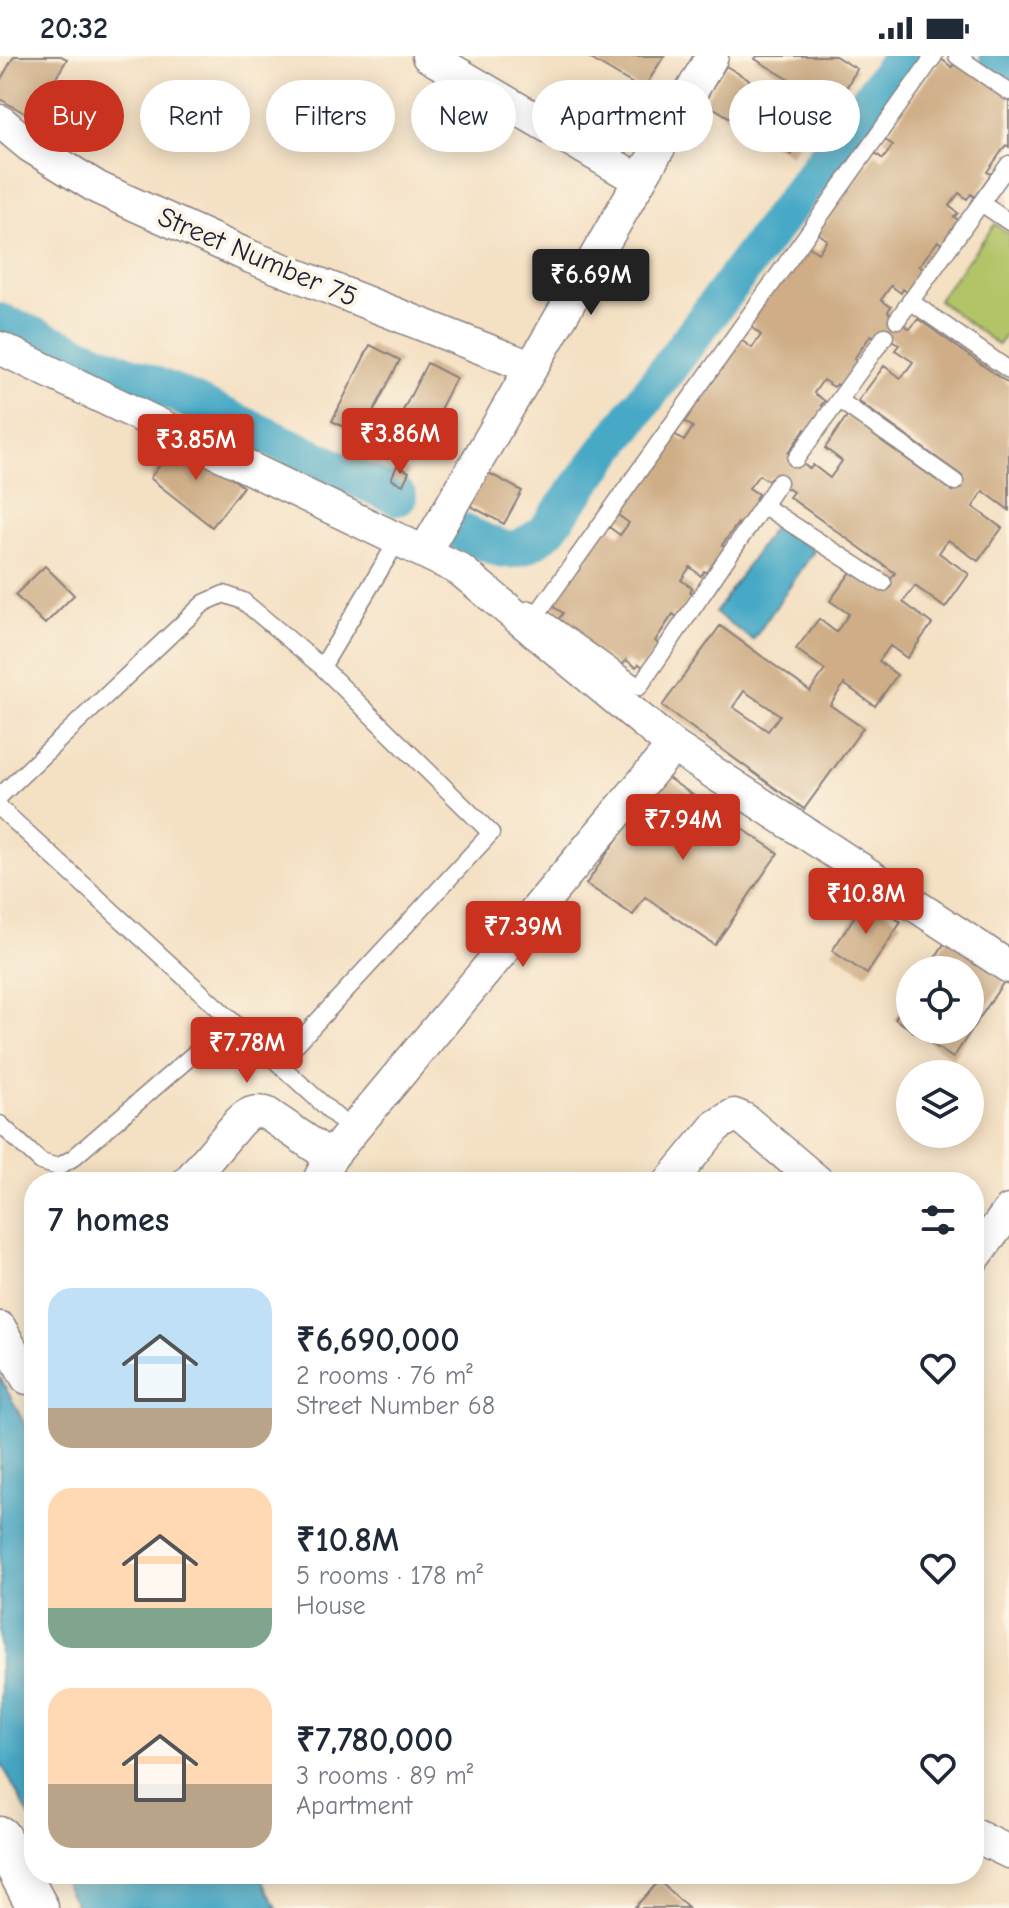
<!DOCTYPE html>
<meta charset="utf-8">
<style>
body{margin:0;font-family:"Comic Neue",sans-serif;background:#f6f6f7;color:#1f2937;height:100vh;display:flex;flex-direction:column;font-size:30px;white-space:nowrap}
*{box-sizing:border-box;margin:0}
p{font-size:26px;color:#747a83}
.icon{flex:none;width:44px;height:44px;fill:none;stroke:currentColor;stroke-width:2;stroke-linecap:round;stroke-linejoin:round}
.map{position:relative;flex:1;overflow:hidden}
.side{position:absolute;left:24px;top:1116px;width:960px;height:712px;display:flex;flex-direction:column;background:#fff;border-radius:32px;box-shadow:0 4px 20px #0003}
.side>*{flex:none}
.guide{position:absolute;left:24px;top:24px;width:962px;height:72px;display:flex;gap:16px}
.controls{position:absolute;left:896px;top:900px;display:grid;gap:16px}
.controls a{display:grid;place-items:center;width:88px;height:88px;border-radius:50%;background:#fff;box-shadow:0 4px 20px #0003;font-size:40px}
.price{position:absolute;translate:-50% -68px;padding:0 18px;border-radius:8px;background:#c8321e;color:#fff;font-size:26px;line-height:52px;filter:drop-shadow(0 2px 4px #0008)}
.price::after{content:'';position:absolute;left:50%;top:48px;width:24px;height:18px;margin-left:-12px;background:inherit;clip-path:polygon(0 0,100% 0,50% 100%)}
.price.selected{background:#222;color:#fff}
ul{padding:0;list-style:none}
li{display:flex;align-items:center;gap:24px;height:200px;padding:0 24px}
li span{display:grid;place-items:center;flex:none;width:224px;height:160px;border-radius:24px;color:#555}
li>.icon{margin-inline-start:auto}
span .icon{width:96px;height:96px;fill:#fffc;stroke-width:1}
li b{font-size:34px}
h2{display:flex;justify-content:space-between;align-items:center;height:96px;padding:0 24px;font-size:34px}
.chip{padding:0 28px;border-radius:36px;background:#fff;box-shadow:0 4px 20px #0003;font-size:28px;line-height:72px}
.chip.selected{background:#c8321e;color:#fff}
.status{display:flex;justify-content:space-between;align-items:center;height:56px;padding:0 40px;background:#fff;direction:ltr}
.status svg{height:22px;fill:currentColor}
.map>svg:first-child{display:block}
.green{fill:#b2c468;stroke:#6a7352;stroke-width:2}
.water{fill:#47a9c6;stroke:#346680;stroke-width:2}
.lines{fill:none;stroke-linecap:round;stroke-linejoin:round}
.canal{stroke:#47a9c6;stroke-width:38}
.building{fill:#cfae87;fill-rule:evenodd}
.service-casing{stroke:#8b817f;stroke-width:19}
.minor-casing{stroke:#8b817f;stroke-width:35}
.tertiary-casing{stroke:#8b817f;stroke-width:43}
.service{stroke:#fff;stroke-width:16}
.minor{stroke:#fff;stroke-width:32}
.tertiary{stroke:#fff;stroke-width:40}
.labels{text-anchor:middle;stroke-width:8;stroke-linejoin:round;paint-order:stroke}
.street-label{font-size:28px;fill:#22223b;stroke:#fcf5e5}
</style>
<div class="status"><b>20:32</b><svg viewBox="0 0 49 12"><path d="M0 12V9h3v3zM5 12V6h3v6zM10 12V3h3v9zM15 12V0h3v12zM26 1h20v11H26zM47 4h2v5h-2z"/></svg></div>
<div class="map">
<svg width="1009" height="1852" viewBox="0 0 1009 1852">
<rect width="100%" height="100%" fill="#fcf5e5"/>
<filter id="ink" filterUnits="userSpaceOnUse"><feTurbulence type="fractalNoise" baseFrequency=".0125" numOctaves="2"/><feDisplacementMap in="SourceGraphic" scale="16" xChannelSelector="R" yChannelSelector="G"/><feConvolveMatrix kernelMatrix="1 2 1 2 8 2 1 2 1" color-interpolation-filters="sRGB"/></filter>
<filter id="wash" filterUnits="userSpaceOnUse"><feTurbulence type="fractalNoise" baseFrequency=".006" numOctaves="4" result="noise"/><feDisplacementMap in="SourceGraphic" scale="32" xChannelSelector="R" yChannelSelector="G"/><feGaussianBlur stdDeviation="1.8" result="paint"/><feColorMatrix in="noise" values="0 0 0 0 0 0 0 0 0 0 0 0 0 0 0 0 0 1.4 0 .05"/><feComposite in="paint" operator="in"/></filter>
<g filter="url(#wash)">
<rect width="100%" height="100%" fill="#f4e0c3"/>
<path class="green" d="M995,168L1009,179V274L998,289L938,244Z"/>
<g class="water">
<path d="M775,469L814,495L753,584L715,557Z"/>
<path d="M0,1321L34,1386V1769L0,1705Z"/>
<path d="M60,1818H259L277,1852H78Z"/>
</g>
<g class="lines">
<g class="canal">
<path d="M998,0L1009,7"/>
<path d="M0,266L174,337L398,441"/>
<path d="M461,476C501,492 510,506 547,474L902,0"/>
</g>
</g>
<g id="blocks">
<g class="building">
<path d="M14,0H61L67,3L33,62L0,43V25Z"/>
<path d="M586,0H664L643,34Z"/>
<path d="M757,0H835L857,13L835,51L755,3Z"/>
<path d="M941,3L952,11L957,3L1009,39V91L1006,89L987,116L991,118L975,141L971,138L967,143L959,137L949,150L958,157L954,161L958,164L941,188L938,185L919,210L924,214L907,236L903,233L901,237L891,230L881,244L891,251L888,255L890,259L910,273L918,263L1009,328V454L983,435L973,451L1002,472L978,505L948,484L939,497L969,518L945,552L915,530L903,546L932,568L907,602L890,590L879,605L897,619L875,650L844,628L830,649L863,672L804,753L662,650L720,570L810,635L825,614L796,593L819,563L836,576L849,558L830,545L853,513L883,535L895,517L789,441L793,436L771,421L768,425L759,419L749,432L758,438L755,443L760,446L742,470L738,467L722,489L726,492L708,518L704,515L701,520L690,511L681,524L692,532L690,536L694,539L677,561L673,558L655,585L659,588L643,611L639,608L636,611L626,604L620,612L556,567L563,557L552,550L555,547L550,544L571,524L590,498L586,495L609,471L620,479L629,467L618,459L620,454L616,452L638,429L655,406L650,403L675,378L684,385L693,371L684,365L688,360L682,356L741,284L752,292L761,279L751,271L754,268L749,265L808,190L818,197L827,184L818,177L875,97L883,103L893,89L884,83ZM879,275L899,289L895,294L913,306L901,322L884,310L858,345L962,420L952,435L847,360L825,392L842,405L830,422L813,409L810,413L788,397L805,373L809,376L826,353L821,349L825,345L814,337L823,324L834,331L837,328L841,331L858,307L854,303L871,279L875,281ZM744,635L780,659L768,675L733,651Z"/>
<path d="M726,10L813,63L791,99L704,46Z"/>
<path d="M370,289L400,304L361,380L332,365Z"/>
<path d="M427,307L456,322L418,397L389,382Z"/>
<path d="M181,382L243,431L212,471L150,422Z"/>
<path d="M397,410L409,416L403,429L391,423Z"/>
<path d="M487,416L522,435L504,468L469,449Z"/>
<path d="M45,510L74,539L45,568L15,539Z"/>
<path d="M662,718L778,797L715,889L645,841L633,859L586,828Z"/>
<path d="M866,843L901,866L867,918L832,895Z"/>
<path d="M948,882L1007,921L953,1002L911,974H970V914H927Z"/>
<path d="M910,940V973L895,963Z"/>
<path d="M659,1825L688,1852H634Z"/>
</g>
</g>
</g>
<g filter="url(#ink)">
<use href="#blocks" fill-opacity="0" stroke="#8b817f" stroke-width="2"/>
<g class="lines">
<g class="service-casing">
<g id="service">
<path d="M957,0L1009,36"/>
<path d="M981,147L1009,166"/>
<path d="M910,245L1009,314"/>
<path d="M897,264L1009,108"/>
<path d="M839,344L955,426"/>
<path d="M796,403L885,280"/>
<path d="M764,450L883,527"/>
<path d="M530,553L639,631L779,426"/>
<path d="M537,558L934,0"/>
<path d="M322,611L398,484"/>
<path d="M0,740L204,547L224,538L243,545L322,611L491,777L279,1007"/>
<path d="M0,752L352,1075"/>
<path d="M0,1068L41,1106L58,1111L73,1102L232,965"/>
</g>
</g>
<g class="minor-casing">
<g id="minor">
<path d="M428,0L639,124"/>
<path d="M0,65L30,90L98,132L251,201L530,311"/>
<path d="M0,292L459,513L673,690L1009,911"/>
<path d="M425,495L712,0"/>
<path d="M188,1126L239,1066C248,1057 253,1055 266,1057L331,1101"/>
<path d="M318,1126L331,1101L352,1075L673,690"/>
<path d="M670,1126L716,1070L734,1059L744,1063L818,1126"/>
<path d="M974,1202L1009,1155"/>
<path d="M0,1272L27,1322L34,1313"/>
<path d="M974,1779L1009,1796"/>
</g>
</g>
<g class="tertiary-casing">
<path id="tertiary" d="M0,1781L38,1852"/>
</g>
<use href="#service" class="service"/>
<use href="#minor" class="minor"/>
<use href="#tertiary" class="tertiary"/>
</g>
</g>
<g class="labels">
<g class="street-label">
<text transform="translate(258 200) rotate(23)" y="10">Street Number 75</text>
</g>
</g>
</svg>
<div class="controls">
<a><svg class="icon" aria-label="locate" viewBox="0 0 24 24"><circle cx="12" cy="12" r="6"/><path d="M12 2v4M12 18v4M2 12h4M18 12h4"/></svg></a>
<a><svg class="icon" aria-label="layers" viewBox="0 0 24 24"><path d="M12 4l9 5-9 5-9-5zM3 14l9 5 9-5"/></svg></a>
</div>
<b class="price selected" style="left:591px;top:261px">₹6.69M</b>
<b class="price" style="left:400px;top:420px">₹3.86M</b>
<b class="price" style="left:196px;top:426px">₹3.85M</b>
<b class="price" style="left:683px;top:806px">₹7.94M</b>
<b class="price" style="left:866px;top:880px">₹10.8M</b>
<b class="price" style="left:523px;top:913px">₹7.39M</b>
<b class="price" style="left:247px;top:1029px">₹7.78M</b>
<div class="guide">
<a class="chip selected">Buy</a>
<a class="chip">Rent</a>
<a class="chip">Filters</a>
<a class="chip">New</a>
<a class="chip">Apartment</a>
<a class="chip">House</a>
</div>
<section class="side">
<h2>7 homes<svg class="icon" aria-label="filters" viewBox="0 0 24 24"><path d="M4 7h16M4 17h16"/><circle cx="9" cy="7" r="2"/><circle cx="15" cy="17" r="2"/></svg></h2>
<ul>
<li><span style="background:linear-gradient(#bfe0f5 75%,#b9a48a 0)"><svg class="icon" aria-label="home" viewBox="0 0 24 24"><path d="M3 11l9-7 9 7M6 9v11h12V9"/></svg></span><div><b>₹6,690,000</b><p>2 rooms · 76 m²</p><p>Street Number 68</p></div><svg class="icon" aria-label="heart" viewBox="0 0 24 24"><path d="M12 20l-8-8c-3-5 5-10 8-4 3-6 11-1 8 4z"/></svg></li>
<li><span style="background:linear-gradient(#ffd9b3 75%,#7fa58c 0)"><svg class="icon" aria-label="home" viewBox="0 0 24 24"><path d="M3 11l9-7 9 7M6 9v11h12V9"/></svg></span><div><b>₹10.8M</b><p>5 rooms · 178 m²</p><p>House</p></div><svg class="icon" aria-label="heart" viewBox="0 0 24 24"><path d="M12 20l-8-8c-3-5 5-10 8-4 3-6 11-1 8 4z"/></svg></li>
<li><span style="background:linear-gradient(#ffd9b3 60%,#b9a48a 0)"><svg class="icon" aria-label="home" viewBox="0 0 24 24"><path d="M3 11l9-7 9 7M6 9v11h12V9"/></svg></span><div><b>₹7,780,000</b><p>3 rooms · 89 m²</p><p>Apartment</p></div><svg class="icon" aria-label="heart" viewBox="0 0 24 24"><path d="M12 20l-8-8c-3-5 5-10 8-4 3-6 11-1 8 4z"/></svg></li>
</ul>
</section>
</div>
